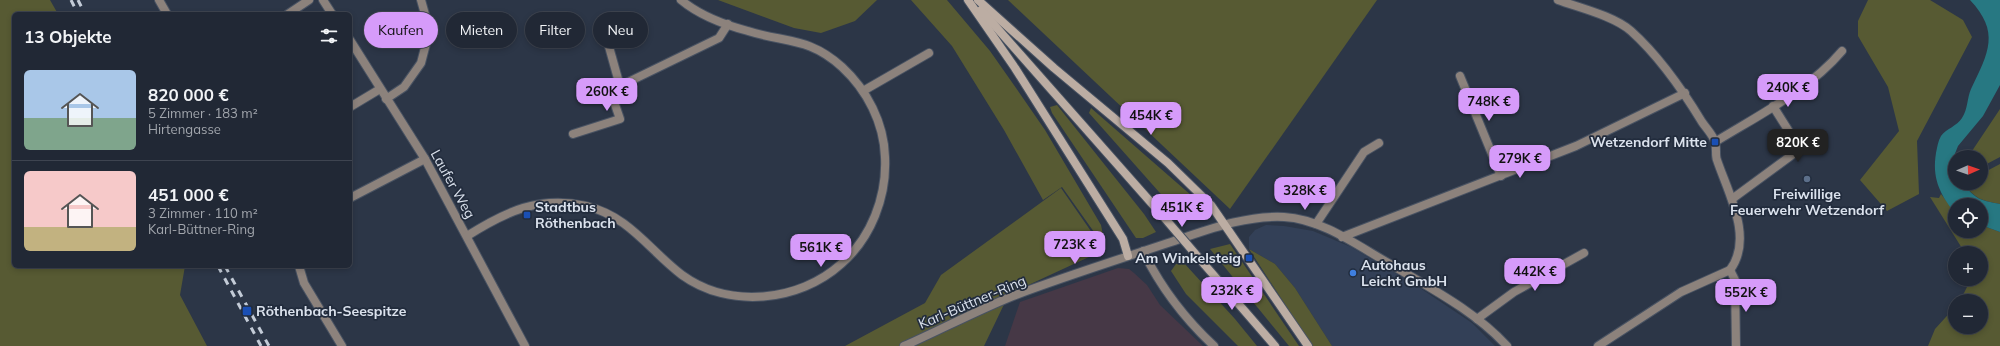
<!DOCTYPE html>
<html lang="de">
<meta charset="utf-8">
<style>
body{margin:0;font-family:Mulish,sans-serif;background:#29303d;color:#f1f3f6;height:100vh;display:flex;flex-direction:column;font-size:15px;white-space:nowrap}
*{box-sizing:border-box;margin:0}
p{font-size:13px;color:#a2a6ad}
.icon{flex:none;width:22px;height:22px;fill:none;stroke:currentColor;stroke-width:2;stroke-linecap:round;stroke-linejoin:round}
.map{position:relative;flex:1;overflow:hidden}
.sheet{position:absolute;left:12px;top:12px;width:340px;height:256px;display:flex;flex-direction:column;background:#212835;border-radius:6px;box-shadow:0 2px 6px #0003,0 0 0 1px #3e4450}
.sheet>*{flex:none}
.top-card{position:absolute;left:364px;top:12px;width:380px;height:36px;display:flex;gap:8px}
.needle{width:26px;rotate:88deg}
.fabs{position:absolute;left:1948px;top:150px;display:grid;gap:8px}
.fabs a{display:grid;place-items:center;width:40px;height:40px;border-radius:50%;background:#212835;box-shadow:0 2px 6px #0003,0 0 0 1px #3e4450;font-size:20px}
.price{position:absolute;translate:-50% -34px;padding:0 9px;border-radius:8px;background:#d69bfa;color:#111;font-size:13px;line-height:26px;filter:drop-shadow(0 1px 2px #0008)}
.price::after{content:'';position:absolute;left:50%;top:24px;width:12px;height:9px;margin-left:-6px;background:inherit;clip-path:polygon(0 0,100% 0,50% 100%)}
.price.selected{background:#222;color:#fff}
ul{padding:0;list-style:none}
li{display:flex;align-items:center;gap:12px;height:100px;padding:0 12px}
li+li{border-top:1px solid #3e4450}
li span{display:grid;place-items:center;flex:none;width:112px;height:80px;border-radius:6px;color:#555}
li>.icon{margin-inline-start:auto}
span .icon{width:48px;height:48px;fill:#fffc;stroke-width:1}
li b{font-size:17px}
h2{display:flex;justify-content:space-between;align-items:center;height:48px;padding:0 12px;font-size:17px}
.tag{padding:0 14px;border-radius:18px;background:#212835;box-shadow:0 2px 6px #0003,0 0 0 1px #3e4450;font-size:14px;line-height:36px}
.tag.selected{background:#d69bfa;color:#111}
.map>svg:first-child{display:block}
.commercial{fill:#463846}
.built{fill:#334057}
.green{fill:#575a33}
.water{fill:#277882}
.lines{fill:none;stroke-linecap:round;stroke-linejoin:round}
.minor-casing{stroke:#485262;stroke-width:10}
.secondary-casing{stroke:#485262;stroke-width:10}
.minor{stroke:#8c827c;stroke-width:8}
.secondary{stroke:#bcada3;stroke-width:8}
.rail{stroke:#c3cbd7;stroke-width:3;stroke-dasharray:7 7;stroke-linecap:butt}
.secondary-bridge-casing{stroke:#485262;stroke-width:10;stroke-linecap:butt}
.secondary-bridge{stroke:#bcada3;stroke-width:8}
.transit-dot{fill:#1a4fb4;stroke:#222c3d;stroke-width:1.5}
.service-dot{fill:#5c6f8a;stroke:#222c3d;stroke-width:1.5}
.shop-dot{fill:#3f7fe0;stroke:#222c3d;stroke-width:1.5}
.labels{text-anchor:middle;stroke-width:3.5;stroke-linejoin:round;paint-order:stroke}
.poi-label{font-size:14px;font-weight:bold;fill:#dbe2ed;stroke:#222c3d;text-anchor:start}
.street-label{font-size:14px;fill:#dbe2ed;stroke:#222c3d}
</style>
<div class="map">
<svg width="2000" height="346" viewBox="0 0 2000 346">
<rect width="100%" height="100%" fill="#2c3647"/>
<path class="commercial" d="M1118,268L1129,269L1134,273L1147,285L1160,305L1203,346H1005L1020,302Z"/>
<path class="built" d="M1266,225L1284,226L1313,231L1351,247L1417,286L1472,323L1495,346H1332L1295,288L1275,264L1249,249V237L1255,230Z"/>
<g class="green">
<path d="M0,0H50L58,14H14V266H185L180,295L207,346H0Z"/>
<path d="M718,0H877L855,21L821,33L794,28Z"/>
<path d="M911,0H947L990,51L1016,88L1045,130L1101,225L1103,235L1099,239L1062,187L1043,200L1004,130L952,46Z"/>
<path d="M1008,0H1377L1230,209Z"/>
<path d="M1868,0H1930L1963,20L1972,37L1917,141L1919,194L1887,211L1860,180L1899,131L1888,87L1858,36V21Z"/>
<path d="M1057,105L1144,214L1156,232L1143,238H1136L1052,113L1050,107Z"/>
<path d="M1091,108L1192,196L1193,206L1190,215L1175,210L1089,113Z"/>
<path d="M2000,109V157L1981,167V157H1968Z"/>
<path d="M2000,164V204C1980,200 1977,200 1963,183H1981V174Z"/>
<path d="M1061,188L1104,250L1009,294L984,346H845L925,303L941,275Z"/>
<path d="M1941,194L1955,212V231H1981V225L2000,232V346H1928L1935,329L1955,307V327H1981V301H1960L1968,285V279H1981V253H1965L1930,197L1939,198Z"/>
<path d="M1230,244L1299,346H1289L1210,249Z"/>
<path d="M1249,249L1275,264L1295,288L1332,346H1312Z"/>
<path d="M1184,263L1235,319L1257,346H1238L1186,294L1171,271L1176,264Z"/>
</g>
<path class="water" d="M1970,0H2000V85L1983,116L1958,146L1954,156L1955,183H1963C1976,200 1980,200 2000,204V232L1981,225V205H1955L1954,212C1939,193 1932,177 1936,153C1937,148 1938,141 1941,136C1946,129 1957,126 1962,118C1968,109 1967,98 1971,89C1989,52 2000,32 1970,0Z"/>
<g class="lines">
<g class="minor-casing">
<g id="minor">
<path d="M159,0L167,14"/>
<path d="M323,0L332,14"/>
<path d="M1558,0C1580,8 1614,16 1631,31C1660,57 1682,89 1702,122C1706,128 1713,135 1715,142C1717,148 1715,155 1717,160C1728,193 1754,238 1730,270"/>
<path d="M288,14L309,0"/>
<path d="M606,36L620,86L719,38L728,24"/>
<path d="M350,40L425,159L525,346"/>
<path d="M1460,76L1501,176"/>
<path d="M863,91L929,53"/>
<path d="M386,99L404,87L421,63L427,40L428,25L421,0"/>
<path d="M350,107L380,89"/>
<path d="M573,134L620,119L611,93L620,86"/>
<path d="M1715,142C1759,115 1809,90 1842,51"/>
<path d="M350,198L425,159"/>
<path d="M1732,199L1800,149L1773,106"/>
<path d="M1316,224L1364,152L1379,143"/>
<path d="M467,236C505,212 540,195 586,206C629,216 649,250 682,275C729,309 799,302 841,264C871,238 887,197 885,157C884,123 867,90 842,67C809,37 786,43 748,31C725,25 699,15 681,0"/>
<path d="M1342,237L1576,146L1685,93"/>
<path d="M1143,251C1161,288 1184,318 1214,346"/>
<path d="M299,266L304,283L342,346"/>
<path d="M1730,270L1735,280L1736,346"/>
<path d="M1477,319L1514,292L1584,253"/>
<path d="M904,346C940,330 976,311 1013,296C1063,277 1117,260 1168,243C1205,231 1244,215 1284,217C1322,219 1358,246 1390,264C1430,288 1475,311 1507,346"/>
<path d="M1598,346L1681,292L1730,270"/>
</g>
</g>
<g class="secondary-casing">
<g id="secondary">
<path d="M968,0L1015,68L1123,239L1128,256"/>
<path d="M978,0L1054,68L1168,163L1211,205L1308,346"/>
<path d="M981,10L1162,215"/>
<path d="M1204,264L1275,346"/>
</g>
</g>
<use href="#minor" class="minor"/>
<use href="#secondary" class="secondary"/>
<g class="rail">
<path d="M71,0L78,14"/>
<path d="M78,0L85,14"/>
<path d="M218,266L261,346"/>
<path d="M225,266L269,346"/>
</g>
<g class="secondary-bridge-casing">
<path id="secondary-bridge" d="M1162,215L1204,264"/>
</g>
<use href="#secondary-bridge" class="secondary-bridge"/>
</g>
<g class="transit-dot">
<rect x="1711" y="138" width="8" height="8" rx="2"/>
<rect x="523" y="211" width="8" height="8" rx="2"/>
<rect x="1245" y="254" width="8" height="8" rx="2"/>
<rect x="242" y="306" width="10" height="10" rx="2"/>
</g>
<circle class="service-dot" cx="1807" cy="179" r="4"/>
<circle class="shop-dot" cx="1353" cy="273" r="4"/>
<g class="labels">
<g class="poi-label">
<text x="1707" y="147" text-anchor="end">Wetzendorf Mitte</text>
<text x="1807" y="199" text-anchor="middle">Freiwillige<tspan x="1807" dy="16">Feuerwehr Wetzendorf</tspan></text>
<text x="535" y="212">Stadtbus<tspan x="535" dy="16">Röthenbach</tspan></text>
<text x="1241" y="263" text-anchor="end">Am Winkelsteig</text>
<text x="1361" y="270">Autohaus<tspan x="1361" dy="16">Leicht GmbH</tspan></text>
<text x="256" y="316">Röthenbach-Seespitze</text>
</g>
<g class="street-label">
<text transform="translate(453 184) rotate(61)" y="5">Laufer Weg</text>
<text transform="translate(972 302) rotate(-23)" y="5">Karl-Büttner-Ring</text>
</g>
</g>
</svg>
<div class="fabs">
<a><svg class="needle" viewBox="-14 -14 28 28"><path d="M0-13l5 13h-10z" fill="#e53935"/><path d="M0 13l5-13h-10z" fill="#a2a6ad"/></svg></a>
<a><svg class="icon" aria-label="locate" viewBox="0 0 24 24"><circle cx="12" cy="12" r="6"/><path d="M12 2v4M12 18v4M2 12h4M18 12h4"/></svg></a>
<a>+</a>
<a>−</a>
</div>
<b class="price" style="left:1788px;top:108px">240K €</b>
<b class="price" style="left:607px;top:112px">260K €</b>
<b class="price" style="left:1489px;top:122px">748K €</b>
<b class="price" style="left:1151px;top:136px">454K €</b>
<b class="price selected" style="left:1798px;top:163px">820K €</b>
<b class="price" style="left:1520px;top:179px">279K €</b>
<b class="price" style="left:1305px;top:211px">328K €</b>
<b class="price" style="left:1182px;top:228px">451K €</b>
<b class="price" style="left:1075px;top:265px">723K €</b>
<b class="price" style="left:821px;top:268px">561K €</b>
<b class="price" style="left:1535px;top:292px">442K €</b>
<b class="price" style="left:1232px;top:311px">232K €</b>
<b class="price" style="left:1746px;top:313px">552K €</b>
<div class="top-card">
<a class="tag selected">Kaufen</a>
<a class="tag">Mieten</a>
<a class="tag">Filter</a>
<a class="tag">Neu</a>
</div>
<section class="sheet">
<h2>13 Objekte<svg class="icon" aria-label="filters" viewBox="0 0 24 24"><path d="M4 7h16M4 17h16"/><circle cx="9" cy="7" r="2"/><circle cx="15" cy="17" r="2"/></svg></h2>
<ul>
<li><span style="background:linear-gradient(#a9c7e8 60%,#7fa58c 0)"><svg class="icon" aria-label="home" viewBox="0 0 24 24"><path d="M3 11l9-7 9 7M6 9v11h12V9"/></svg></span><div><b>820 000 €</b><p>5 Zimmer · 183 m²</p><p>Hirtengasse</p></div></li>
<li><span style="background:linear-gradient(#f6c9c9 70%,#c2b280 0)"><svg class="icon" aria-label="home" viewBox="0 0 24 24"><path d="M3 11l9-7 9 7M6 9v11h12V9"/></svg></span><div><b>451 000 €</b><p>3 Zimmer · 110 m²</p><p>Karl-Büttner-Ring</p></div></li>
</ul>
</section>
</div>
